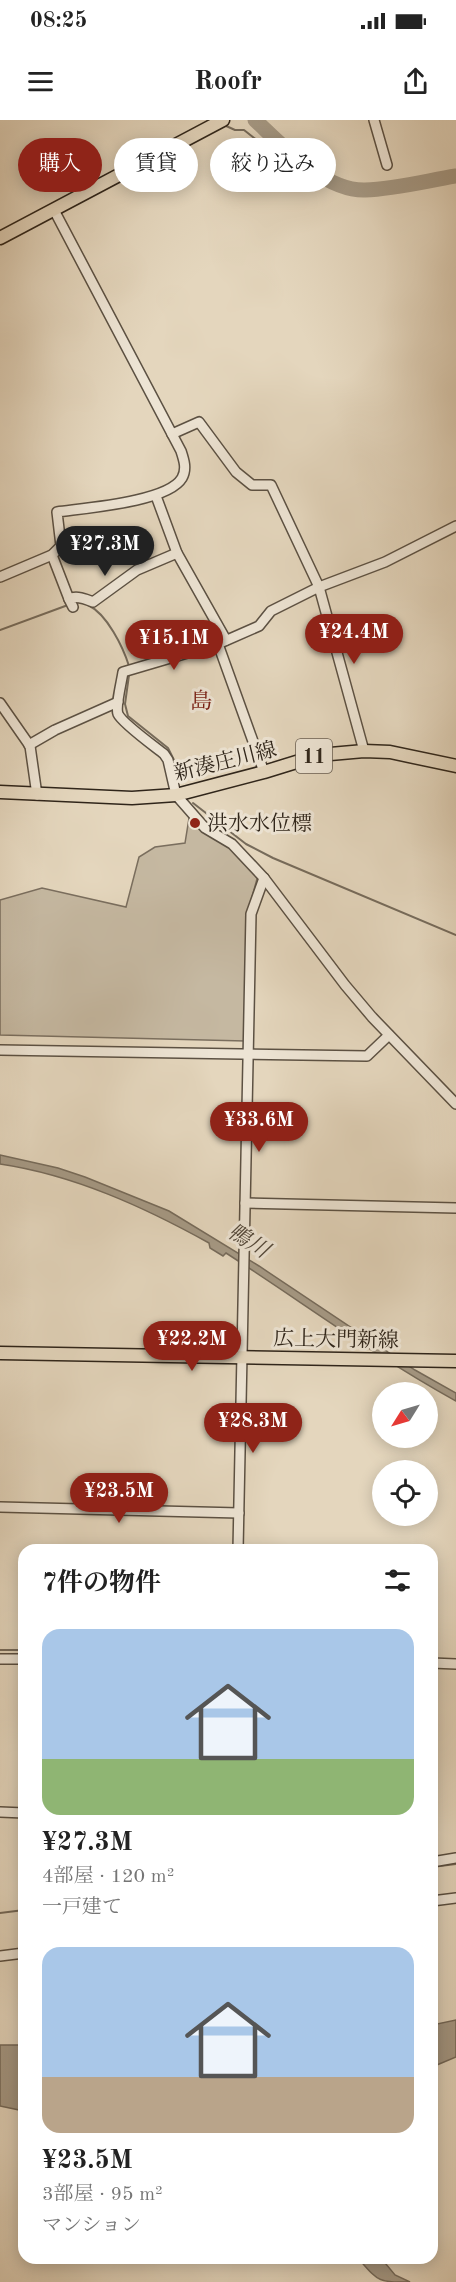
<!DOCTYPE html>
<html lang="ja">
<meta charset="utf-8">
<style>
body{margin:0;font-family:"Old Standard TT","Noto Serif JP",serif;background:#f6f6f6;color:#222;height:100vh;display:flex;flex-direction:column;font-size:22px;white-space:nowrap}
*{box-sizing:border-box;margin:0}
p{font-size:20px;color:#767676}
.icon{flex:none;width:33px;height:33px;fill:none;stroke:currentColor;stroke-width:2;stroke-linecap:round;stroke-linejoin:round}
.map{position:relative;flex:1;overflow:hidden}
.details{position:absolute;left:18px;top:1424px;width:420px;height:720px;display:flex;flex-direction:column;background:#fff;border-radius:18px;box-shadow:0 3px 15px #0003}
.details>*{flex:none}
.hud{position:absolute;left:18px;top:18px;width:420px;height:54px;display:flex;gap:12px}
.needle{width:39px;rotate:233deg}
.tools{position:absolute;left:372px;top:1262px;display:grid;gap:12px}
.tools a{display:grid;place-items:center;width:66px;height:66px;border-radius:50%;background:#fff;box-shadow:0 3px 15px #0003;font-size:30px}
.price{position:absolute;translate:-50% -51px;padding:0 14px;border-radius:21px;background:#8f2418;color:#fff;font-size:20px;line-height:39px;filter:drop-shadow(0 2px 3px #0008)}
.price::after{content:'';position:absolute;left:50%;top:36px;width:18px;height:14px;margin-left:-9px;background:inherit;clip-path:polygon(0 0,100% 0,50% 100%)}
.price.active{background:#222;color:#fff}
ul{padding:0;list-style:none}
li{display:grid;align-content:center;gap:12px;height:318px;padding:0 24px}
li span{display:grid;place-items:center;height:186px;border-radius:18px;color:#555}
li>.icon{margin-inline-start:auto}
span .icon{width:108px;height:108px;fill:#fffc;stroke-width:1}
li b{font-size:26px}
h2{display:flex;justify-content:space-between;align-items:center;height:72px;padding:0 24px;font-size:26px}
.tag{padding:0 21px;border-radius:27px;background:#fff;box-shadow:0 3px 15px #0003;font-size:21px;line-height:54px}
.tag.active{background:#8f2418;color:#fff}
.status{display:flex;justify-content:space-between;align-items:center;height:42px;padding:0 30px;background:#fff;direction:ltr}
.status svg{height:16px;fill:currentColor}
header{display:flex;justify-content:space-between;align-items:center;height:78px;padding:0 24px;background:#fff;font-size:27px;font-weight:800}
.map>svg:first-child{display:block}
.green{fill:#c5b8a1;stroke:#7a6e5e;stroke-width:1.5}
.water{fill:#a69a86;stroke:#766b5b;stroke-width:1.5}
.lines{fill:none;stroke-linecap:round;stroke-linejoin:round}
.stream{stroke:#766b5b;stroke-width:2}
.river{stroke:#a69a86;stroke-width:15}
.minor-casing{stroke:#5c5143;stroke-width:12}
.major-casing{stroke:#2f251a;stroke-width:15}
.minor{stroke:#ede4d4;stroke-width:9}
.major{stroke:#e4d6bd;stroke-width:12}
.poi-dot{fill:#8f2418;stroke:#ede4d4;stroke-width:2}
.labels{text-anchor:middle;stroke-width:6;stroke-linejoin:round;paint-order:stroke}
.shield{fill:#ede4d4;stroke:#685e52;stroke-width:1.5}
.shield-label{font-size:20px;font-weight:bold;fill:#2f251a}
.street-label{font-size:21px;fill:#2f251a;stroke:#ede4d4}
.poi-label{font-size:21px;fill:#2f251a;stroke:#ede4d4;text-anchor:start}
.neighbourhood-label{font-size:22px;fill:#7a1f14;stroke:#ede4d4}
.water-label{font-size:22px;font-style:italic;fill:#53483a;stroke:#ede4d4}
</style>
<div class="status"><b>08:25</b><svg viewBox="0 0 49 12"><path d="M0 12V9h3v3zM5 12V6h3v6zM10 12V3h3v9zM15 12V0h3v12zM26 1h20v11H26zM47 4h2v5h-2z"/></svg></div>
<header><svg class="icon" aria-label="menu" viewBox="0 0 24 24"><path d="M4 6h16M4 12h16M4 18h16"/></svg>Roofr<svg class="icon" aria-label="share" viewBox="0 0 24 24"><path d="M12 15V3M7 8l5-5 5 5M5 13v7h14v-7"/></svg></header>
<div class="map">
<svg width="456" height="2162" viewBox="0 0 456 2162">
<rect width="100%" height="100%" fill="#e4d6bd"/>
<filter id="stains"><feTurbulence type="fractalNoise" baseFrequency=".00333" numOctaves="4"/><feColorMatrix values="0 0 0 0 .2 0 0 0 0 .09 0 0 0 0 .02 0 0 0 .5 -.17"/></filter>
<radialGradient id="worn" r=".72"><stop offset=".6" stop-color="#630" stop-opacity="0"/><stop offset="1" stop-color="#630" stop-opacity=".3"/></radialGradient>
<g class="green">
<path d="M183,503L190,521L171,529L163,511Z"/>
<path d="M190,692L235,721L260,748L247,795L245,921L0,915V780L42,768L126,787L139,737L155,727L185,723Z"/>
</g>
<g class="water">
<path d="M0,1035L58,1048L85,1057L169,1091L259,1146L415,1250L456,1273V1281C376,1237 302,1182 226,1133L223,1136L210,1128L209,1123C144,1087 74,1055 0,1044Z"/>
<path d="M456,1900V1937L432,1947V1905Z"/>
<path d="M0,1925H24V1991L0,1986Z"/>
<path d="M358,2138H381L395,2155L410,2162C377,2162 379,2162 358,2138Z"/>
</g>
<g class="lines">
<g class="stream">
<path d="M224,5L235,10H244L258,21"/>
<path d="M88,485C107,494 123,527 129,546"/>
<path d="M0,510L68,485"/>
<path d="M129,555L125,584L128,596L168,628L184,660"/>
<path d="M193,683L246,724L273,738L456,815"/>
<path d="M0,1530H24"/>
<path d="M432,1747L456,1744"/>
<path d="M0,1793L24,1790"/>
</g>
<path class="river" d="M255,0C283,26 324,71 365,70C395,69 426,61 456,56"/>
<g class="minor-casing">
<g id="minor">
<path d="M374,0L387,45"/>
<path d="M172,314L199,302L236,352L252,365H271L319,467L364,631"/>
<path d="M156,376L177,433L226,520"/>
<path d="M456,406L385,442L319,467L271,491L259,506L218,524L123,552C122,560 115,587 118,594C122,603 154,626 164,634L168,640L176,675L205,708L232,724L264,758L345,865L372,897L456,984"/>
<path d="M52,435L69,479"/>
<path d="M0,457L52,435L61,426L57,392C85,388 168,382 182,358C187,349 184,340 181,331L54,90"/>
<path d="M73,487L69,479C76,475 86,479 93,482L137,450L177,433"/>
<path d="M218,524L264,652"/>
<path d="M0,583L30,626L37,675"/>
<path d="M29,625L55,610L118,582"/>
<path d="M0,930L367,936L389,915"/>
<path d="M245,1083L456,1088"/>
<path d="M0,1387L239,1393"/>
<path d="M238,1430L251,794L264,758"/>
<path d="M0,1539H24"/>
<path d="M432,1543L456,1544"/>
<path d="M0,1692L24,1693"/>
<path d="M432,1742L456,1738"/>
<path d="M432,1781L456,1778"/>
<path d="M0,1836L24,1833"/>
</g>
</g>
<g class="major-casing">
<g id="major">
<path d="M0,118L223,0"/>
<path d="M0,672L132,678L176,675L264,652L319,635L364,631L390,632L456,646"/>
<path d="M0,1233L456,1241"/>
</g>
</g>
<use href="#minor" class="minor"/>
<use href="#major" class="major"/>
</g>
<circle class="poi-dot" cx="195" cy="703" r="6"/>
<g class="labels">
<rect class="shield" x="296" y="619" width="36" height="34" rx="4.5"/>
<g class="shield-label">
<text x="314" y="643">11</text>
</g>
<g class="street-label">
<text transform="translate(225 641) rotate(-14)" y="7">新湊庄川線</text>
<text transform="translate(336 1219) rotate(1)" y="7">広上大門新線</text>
</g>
<g class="poi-label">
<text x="207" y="710">洪水水位標</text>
</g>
<g class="neighbourhood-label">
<text x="201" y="588">島</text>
</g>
<g class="water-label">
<text transform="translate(249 1120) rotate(32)" y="8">鴨川</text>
</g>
</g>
<rect width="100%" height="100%" filter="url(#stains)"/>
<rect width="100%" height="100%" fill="url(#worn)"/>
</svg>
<div class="tools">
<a><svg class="needle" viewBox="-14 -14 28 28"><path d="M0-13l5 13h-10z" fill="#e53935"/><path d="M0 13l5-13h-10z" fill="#767676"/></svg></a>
<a><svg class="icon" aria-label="locate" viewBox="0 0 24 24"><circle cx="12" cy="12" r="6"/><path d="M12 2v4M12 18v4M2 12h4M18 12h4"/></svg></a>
</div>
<b class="price active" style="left:105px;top:457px">¥27.3M</b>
<b class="price" style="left:354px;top:545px">¥24.4M</b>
<b class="price" style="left:174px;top:551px">¥15.1M</b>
<b class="price" style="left:259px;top:1033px">¥33.6M</b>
<b class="price" style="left:192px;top:1252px">¥22.2M</b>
<b class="price" style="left:253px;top:1334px">¥28.3M</b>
<b class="price" style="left:119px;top:1404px">¥23.5M</b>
<div class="hud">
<a class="tag active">購入</a>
<a class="tag">賃貸</a>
<a class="tag">絞り込み</a>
</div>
<section class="details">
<h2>7件の物件<svg class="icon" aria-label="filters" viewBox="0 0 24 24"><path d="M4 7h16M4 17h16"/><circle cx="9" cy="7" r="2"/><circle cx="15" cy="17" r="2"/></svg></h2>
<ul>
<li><span style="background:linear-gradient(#a9c7e8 70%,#8fb573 0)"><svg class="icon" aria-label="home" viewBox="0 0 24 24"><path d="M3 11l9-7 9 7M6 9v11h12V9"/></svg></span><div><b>¥27.3M</b><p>4部屋 · 120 m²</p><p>一戸建て</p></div></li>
<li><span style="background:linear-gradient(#a9c7e8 70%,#b9a48a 0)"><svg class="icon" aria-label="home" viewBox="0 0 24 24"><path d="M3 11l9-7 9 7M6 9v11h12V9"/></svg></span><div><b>¥23.5M</b><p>3部屋 · 95 m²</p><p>マンション</p></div></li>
</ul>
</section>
</div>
